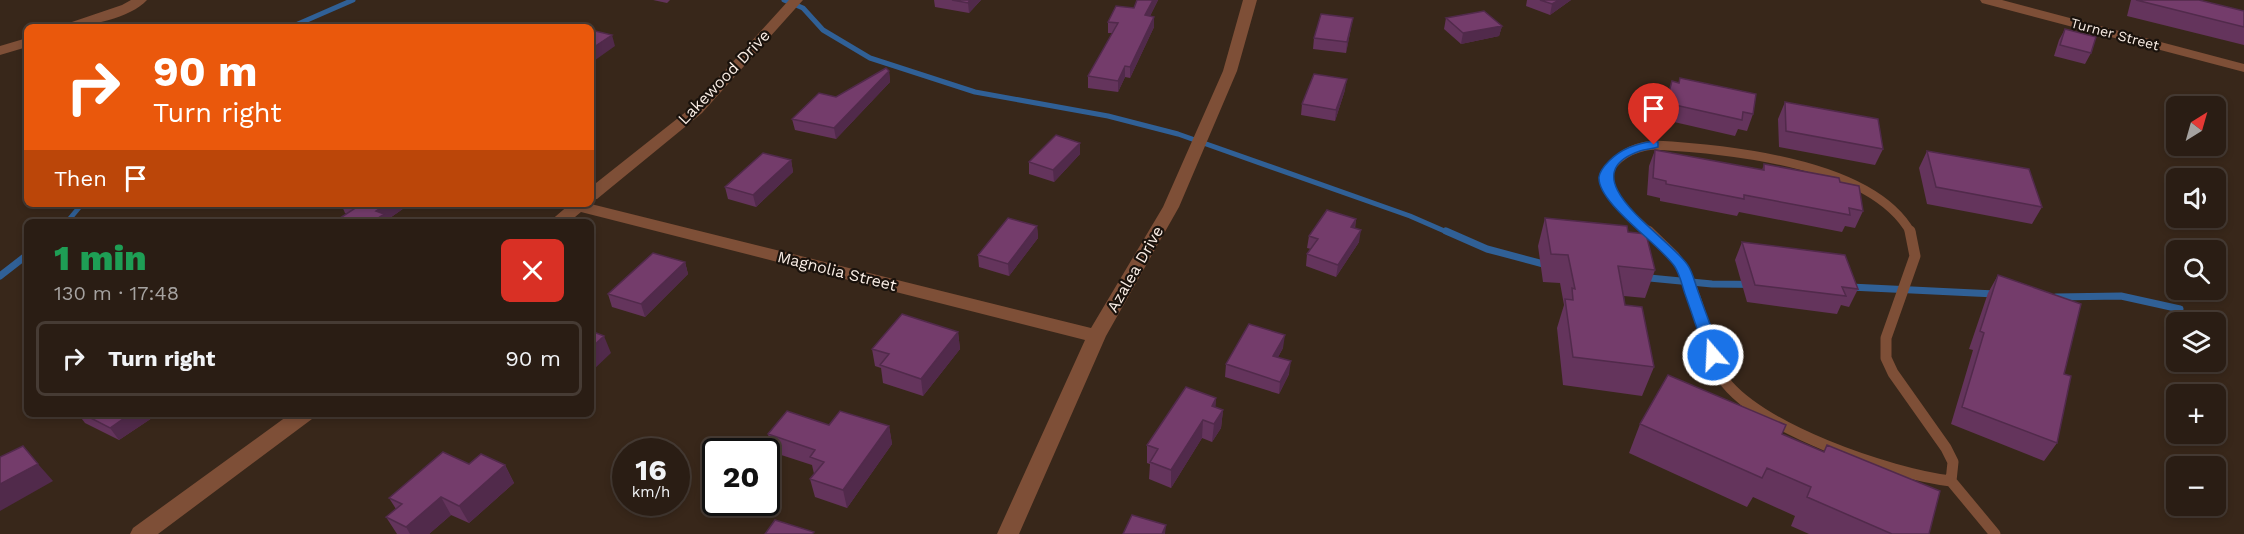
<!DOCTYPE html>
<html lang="en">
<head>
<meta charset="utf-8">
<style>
	body { margin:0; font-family:"Work Sans",sans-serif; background:#32261d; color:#f1f3f6; height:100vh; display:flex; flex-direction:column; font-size:22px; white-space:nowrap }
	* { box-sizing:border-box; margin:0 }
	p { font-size:20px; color:#a5a2a0 }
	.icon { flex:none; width:33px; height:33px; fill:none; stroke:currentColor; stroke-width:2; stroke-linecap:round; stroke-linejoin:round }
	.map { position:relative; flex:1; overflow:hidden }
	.side { position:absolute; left:24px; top:219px; width:570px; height:198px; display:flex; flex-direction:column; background:#2a1d14; border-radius:9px; box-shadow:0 3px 9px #0003,0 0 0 2px #463b34 }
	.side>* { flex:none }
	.banner { position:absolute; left:24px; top:24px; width:570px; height:183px; border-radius:9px; box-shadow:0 3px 9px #0003,0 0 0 2px #463b34; background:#ea580c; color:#fff; overflow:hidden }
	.needle { width:39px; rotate:37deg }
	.fabs { position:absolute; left:2166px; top:96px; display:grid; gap:12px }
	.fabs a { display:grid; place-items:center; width:60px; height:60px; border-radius:9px; background:#2a1d14; box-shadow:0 3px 9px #0003,0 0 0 2px #463b34; font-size:30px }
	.speed { position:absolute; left:612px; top:438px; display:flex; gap:12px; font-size:30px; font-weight:700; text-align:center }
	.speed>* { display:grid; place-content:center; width:78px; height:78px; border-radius:50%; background:#2a1d14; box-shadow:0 3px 9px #0003,0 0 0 2px #463b34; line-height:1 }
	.speed small { font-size:15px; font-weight:400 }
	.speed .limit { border:3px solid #111; border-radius:9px; background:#fff; color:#111 }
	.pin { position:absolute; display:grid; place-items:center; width:51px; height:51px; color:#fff; margin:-62px -26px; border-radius:50% 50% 50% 0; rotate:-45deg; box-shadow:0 0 6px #0007 }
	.pin .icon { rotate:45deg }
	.me { position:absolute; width:66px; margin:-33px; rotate:341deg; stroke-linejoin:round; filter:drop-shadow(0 0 4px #0008) }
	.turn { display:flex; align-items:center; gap:21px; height:126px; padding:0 30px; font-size:27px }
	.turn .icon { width:78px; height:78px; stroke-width:2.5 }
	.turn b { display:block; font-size:42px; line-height:51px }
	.then { display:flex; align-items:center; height:57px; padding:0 30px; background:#0003; gap:12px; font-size:22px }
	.round { display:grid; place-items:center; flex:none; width:63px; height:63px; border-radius:9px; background:#32261d }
	.overview { display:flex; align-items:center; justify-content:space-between; height:102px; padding:0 30px }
	h1 { font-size:36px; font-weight:800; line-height:45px; color:#1e9e55 }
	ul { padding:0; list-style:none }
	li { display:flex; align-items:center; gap:18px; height:75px; margin:0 12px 9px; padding:0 18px; border:3px solid #463b34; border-radius:9px }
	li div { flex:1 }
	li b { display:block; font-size:22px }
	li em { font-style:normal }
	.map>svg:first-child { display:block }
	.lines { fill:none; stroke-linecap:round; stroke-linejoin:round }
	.stream-far1 { stroke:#306096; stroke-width:5 }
	.stream { stroke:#306096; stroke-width:7 }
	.service-far1 { stroke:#7e4f37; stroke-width:9 }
	.service { stroke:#7e4f37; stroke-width:11 }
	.minor { fill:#7e4f37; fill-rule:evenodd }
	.wall { fill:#64345c }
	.shaded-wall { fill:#512a4b }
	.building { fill:#743c6b; stroke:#512a4b; stroke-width:1.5 }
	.route { fill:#1a73e8; stroke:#114b97; stroke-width:1.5 }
	.labels { text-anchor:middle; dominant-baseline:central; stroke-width:4.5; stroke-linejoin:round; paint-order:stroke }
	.far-street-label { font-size:14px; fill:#f9ede5; stroke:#1a120c }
	.street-label { font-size:16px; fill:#f9ede5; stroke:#1a120c }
</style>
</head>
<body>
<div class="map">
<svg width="2244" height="534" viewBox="0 0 2244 534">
	<rect width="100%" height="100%" fill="#38271a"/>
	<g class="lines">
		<path class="stream-far1" d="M784 0 803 8 823 30 870 58 975 92 1108 116 1178 134 1410 216 1449 233
			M291 27 353 0
			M67 222 82 204"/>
		<path class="stream" d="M1446 231 1487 249 1566 270 1712 284 1809 285 1995 294
			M0 276 27 255
			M2056 297 2121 296 2180 309"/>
		<path class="service-far1" d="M1650 233 1619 204 1605 177C1615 156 1632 147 1654 145 1726 149 1872 162 1911 233"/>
		<path class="service" d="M1648 231 1674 256 1683 268C1696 294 1703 323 1712 350 1715 359 1717 369 1721 376 1754 428 1891 474 1951 481
			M1910 231 1915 256 1886 338V358L1893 373 1946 448 1953 462 1951 481
			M1951 481 1995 534"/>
		<path class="minor" d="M131 0H147C131 18 87 27 64 27L66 24 122 5Z
			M789 0H803L702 113 597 199 591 200V187L692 107Z
			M1243 0H1257L1237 71 1179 207 1106 336 1019 534H997L1085 340 581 212 569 222H549L570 204H591L1091 328 1163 207 1223 71Z
			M1980 0H2002L2244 64V72L1982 3Z
			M27 38V47L0 55V46Z
			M290 414H315L312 419 158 534H130L133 528Z"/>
	</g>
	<path class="wall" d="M653 0H670L667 3Z
		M934 0H981L969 13 935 7Z
		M1137 0H1158L1150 16 1154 17V27L1130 78 1125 77 1118 92 1088 88V76L1113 33H1108V22L1134 8Z
		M1527 0H1571L1550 15 1526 6Z
		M2131 0H2199L2244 11V45L2127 16Z
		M1446 18 1502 26 1499 36 1461 44 1444 29Z
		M1351 28 1346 53 1313 49 1314 38Z
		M2065 29 2091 53 2085 64 2054 56 2059 40Z
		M889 71 890 82 836 139 795 130 792 119 836 97Z
		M1672 81 1753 114 1747 131 1738 129 1735 136 1661 119Z
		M1345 90 1335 121 1301 115 1302 104Z
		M1785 102 1883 149 1875 165 1779 147 1778 119Z
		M1080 143V154L1054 182 1029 174V162Z
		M1655 150 1762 170 1764 164 1840 182 1863 211 1855 228 1845 226 1842 232 1739 212 1737 216 1660 201V198L1647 195 1649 166Z
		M1927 151 2042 207 2032 224 1927 204 1919 168Z
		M791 160 793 172 756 207 728 199 725 187Z
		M341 204H406L407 206 387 220 388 222H334L347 214 345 213Z
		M1545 218 1628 232 1655 270 1645 298 1624 296 1625 305 1654 367 1642 396 1563 385 1557 328 1564 305 1560 283 1543 282 1538 246Z
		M1356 219 1355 229 1359 242 1336 277 1306 266 1307 254 1311 249 1307 248 1309 236Z
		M1037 226 1038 238 1009 276 979 267 978 255Z
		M1742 242 1858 289 1849 307 1841 305 1837 314 1747 302 1735 260Z
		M685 262 688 274 645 317 612 307 608 294Z
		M1998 275 2064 374 2057 443 2044 461 1951 424 1973 350 1969 349 1988 293Z
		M958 332 960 349 923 396 883 383 881 368 875 366 872 349Z
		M1283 348 1278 357 1289 374 1279 394 1225 377 1226 364Z
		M1216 398 1215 407 1223 410 1221 428 1212 442 1202 438 1171 488 1149 479 1150 464 1147 463V445Z
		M78 414H158L119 440 85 423Z
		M532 414H548L544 418Z
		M1640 424 1782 434 1824 452 1827 445 1929 534H1809L1791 526 1795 516 1753 497 1747 507 1629 453Z
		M829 425 889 426 892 444 847 508 815 497 810 479 814 474 812 465 772 452 768 434Z
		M469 464 505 465 514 483 469 523 451 515 429 534H397L386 517 396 509 389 498Z"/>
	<path class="shaded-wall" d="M970 0H981L969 13 968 3Z
		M1153 0H1158L1145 26V15Z
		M1559 0H1571L1550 15 1552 4Z
		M1154 17V27L1130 78V67Z
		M1353 18 1346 53 1347 42Z
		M1502 26 1499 36 1461 44 1463 33Z
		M612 35 615 46 591 63V49Z
		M1125 66V77L1118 92V81Z
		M889 71 890 82 836 139 834 128Z
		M1347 79 1345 90 1335 121 1336 110Z
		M1080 143V154L1054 182 1053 170Z
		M791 160 793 172 756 207 753 195Z
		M387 204H406L407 206 387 220 388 222H372L376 211Z
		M1356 219 1354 231 1351 227Z
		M1037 226 1038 238 1009 276 1008 264Z
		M1361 230 1359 242 1336 277 1338 265Z
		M685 262 688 274 645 317 641 304Z
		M958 332 960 349 923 396 921 379Z
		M1285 335 1283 348 1272 368 1273 356Z
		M604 336 611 353 591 372V348Z
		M1291 361 1289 374 1279 394 1280 382Z
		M1216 398 1215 416 1212 406Z
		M1223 410 1221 428 1212 442 1214 424Z
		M130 414H158L119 440 110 428Z
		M542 414H548L544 418Z
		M1203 420 1202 438 1171 488V470Z
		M889 426 892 444 847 508 843 490Z
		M38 464 53 481 0 511V484Z
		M505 465 514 483 469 523 459 506Z
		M441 497 451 515 429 534H410L406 527Z
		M1166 525 1165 534H1162Z"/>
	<path class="building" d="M952 0H970L968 3Z
		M1137 0H1153L1145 15 1154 17 1130 67 1125 66 1118 81 1088 76 1118 23 1108 22 1116 6 1134 8Z
		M1540 0H1559L1552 4Z
		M2136 0H2199L2244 11V27Z
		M1484 11 1502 26 1463 33 1446 18Z
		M1321 14 1353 18 1347 42 1314 38Z
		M2065 29 2096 37 2091 53 2060 45Z
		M591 30 612 35 591 49Z
		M886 68 889 71 834 128 792 119 819 93 836 97Z
		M1314 74 1347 79 1336 110 1302 104Z
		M1680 78 1756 94 1753 114 1743 112 1742 120 1666 103 1672 81 1679 83Z
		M1785 102 1878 119 1883 149 1786 131Z
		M1056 135 1080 143 1053 170 1029 162Z
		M1655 150 1764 170V164L1839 178 1840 182 1859 186 1863 211 1849 208 1850 215 1744 195V199L1666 184V181L1653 178Z
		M1927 151 2029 169 2042 207 1936 187Z
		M763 153 791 160 753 195 725 187Z
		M348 204H387L376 211 384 214 372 222H334L357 207Z
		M1327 210 1356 219 1351 227 1361 230 1338 265 1307 254 1318 239 1309 236Z
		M1008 218 1037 226 1008 264 978 255Z
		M1545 218 1627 226 1628 232 1646 234 1655 270 1618 266 1625 305 1642 307 1654 367 1573 357 1565 299 1573 300 1572 288 1575 289 1568 255 1551 254Z
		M1742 242 1845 255 1858 289 1842 287 1846 296 1755 285Z
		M653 253 685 262 641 304 608 294Z
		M1998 275 2081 304 2064 374 2071 376 2057 443 1962 407 1984 333 1980 331Z
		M902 314 958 332 921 379 880 365 889 354 872 349Z
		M1249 324 1285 335 1273 356 1291 361 1280 382 1226 364Z
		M591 331 604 336 591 348Z
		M1668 375 1786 425 1782 434 1824 452 1827 445 1940 491 1929 534H1892L1807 497 1811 487 1767 468 1762 478 1640 424Z
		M1186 387 1216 398 1212 406 1223 410 1214 424 1203 420 1171 470 1150 462 1158 449 1147 445Z
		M787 411 829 425 840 411 889 426 843 490 810 479 824 462 810 457 815 450 768 434Z
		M83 414H130L110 428Z
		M23 446 38 464 0 484V457Z
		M443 452 469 464 481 454 505 465 459 506 441 497 406 527 386 517 402 504 389 498Z
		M1132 515 1166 525 1162 534H1123Z
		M775 520 814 532 812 534H765Z"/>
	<path class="route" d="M1654 141 1658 142V147C1652 149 1646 149 1640 151 1567 176 1667 236 1687 264 1693 272 1695 284 1699 294 1706 314 1714 334 1721 355L1713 360 1706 355C1699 334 1692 314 1685 294 1682 285 1680 275 1675 267 1661 245 1597 203 1599 177 1600 170 1605 165 1609 161 1622 148 1636 144 1654 141Z"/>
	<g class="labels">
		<g class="far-street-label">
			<text transform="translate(2115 34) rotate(15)">Turner Street</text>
		</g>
		<g class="street-label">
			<text transform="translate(724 77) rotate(-46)">Lakewood Drive</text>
			<text transform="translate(1135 269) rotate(-60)">Azalea Drive</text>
			<text transform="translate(837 271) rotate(14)">Magnolia Street</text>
		</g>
	</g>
</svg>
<div class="fabs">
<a><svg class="needle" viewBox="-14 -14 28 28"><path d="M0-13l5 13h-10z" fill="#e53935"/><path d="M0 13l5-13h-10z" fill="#a5a2a0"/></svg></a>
<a><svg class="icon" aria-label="sound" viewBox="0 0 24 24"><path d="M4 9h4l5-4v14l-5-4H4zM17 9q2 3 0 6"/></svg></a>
<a><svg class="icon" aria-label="search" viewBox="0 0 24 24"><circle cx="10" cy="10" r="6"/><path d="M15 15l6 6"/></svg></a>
<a><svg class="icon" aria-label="layers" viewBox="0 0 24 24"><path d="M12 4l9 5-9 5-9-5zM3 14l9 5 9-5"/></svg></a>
<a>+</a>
<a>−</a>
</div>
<div class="speed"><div>16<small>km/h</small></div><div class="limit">20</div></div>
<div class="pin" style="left:1654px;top:145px;background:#d93025"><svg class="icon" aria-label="arrive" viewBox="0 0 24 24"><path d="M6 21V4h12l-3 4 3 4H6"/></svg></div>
<svg class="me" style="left:1713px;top:355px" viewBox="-20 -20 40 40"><circle r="17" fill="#1a73e8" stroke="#fff" stroke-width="3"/><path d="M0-11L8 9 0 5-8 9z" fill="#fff"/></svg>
<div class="banner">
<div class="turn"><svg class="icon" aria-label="right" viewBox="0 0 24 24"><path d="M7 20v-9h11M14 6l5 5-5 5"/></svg><div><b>90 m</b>Turn right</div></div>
<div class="then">Then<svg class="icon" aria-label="arrive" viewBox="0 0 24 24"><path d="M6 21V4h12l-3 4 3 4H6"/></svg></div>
</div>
<section class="side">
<div class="overview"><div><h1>1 min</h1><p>130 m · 17:48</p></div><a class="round" style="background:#d93025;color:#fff"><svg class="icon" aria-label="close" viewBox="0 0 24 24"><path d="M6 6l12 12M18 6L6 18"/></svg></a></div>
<ul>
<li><svg class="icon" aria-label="right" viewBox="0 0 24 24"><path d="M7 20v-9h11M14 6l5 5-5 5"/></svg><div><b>Turn right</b></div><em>90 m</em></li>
</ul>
</section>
</div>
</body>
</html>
